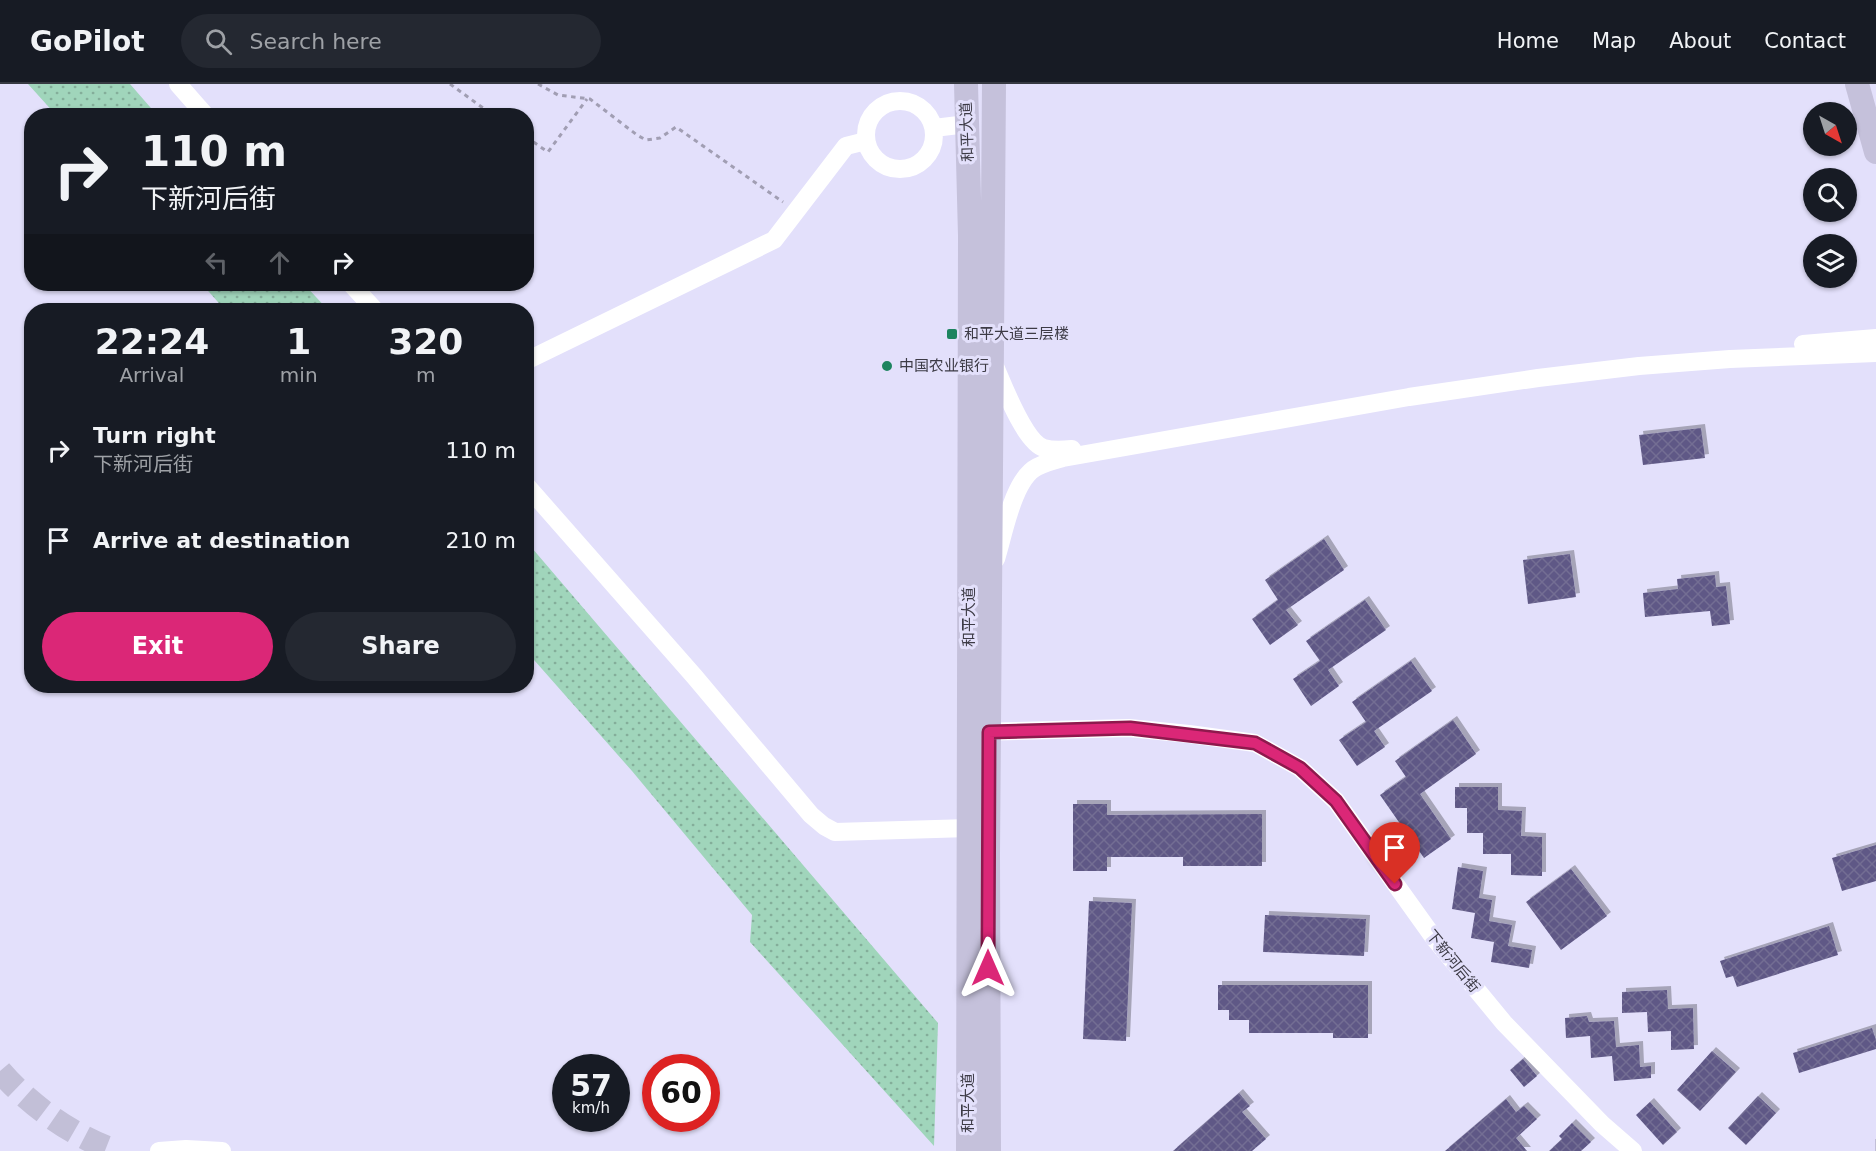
<!DOCTYPE html>
<html lang="en">
<head>
<meta charset="utf-8">
<style>
	body { margin:0; font-family:"DejaVu Sans","Noto Sans SC",sans-serif; background:#242831; color:#f1f3f6; height:100vh; display:flex; flex-direction:column; font-size:22px; white-space:nowrap }
	* { box-sizing:border-box; margin:0 }
	p { font-size:20px; color:#9ea1a6 }
	.icon { flex:none; width:33px; height:33px; fill:none; stroke:currentColor; stroke-width:2; stroke-linecap:round; stroke-linejoin:round }
	.map { position:relative; flex:1; overflow:hidden }
	.panel { position:absolute; left:24px; top:219px; width:510px; height:390px; display:flex; flex-direction:column; background:#171b24; border-radius:24px; box-shadow:0 2px 4px #0004 }
	.panel>* { flex:none }
	.top-card { position:absolute; left:24px; top:24px; width:510px; height:183px; border-radius:24px; box-shadow:0 2px 4px #0004; background:#171b24; color:#f1f3f6; overflow:hidden }
	.needle { width:39px; rotate:141deg }
	.tools { position:absolute; left:1803px; top:18px; display:grid; gap:12px }
	.tools a { display:grid; place-items:center; width:54px; height:54px; border-radius:50%; background:#171b24; box-shadow:0 2px 4px #0004; font-size:30px }
	.speed { position:absolute; left:552px; top:970px; display:flex; gap:12px; font-size:30px; font-weight:700; text-align:center }
	.speed>* { display:grid; place-content:center; width:78px; height:78px; border-radius:50%; background:#171b24; box-shadow:0 2px 4px #0004; line-height:1 }
	.speed small { font-size:15px; font-weight:400 }
	.speed .limit { border:9px solid #d22; background:#fff; color:#111 }
	.pin { position:absolute; display:grid; place-items:center; width:51px; height:51px; color:#fff; margin:-62px -26px; border-radius:50% 50% 50% 0; rotate:-45deg; box-shadow:0 0 6px #0007 }
	.pin .icon { rotate:45deg }
	.me { position:absolute; width:66px; margin:-33px; rotate:0deg; stroke-linejoin:round; filter:drop-shadow(0 0 4px #0008) }
	.turn { display:flex; align-items:center; gap:21px; height:126px; padding:0 18px; font-size:27px }
	.turn .icon { width:78px; height:78px; stroke-width:2.5 }
	.turn b { display:block; font-size:42px; line-height:51px }
	.lanes { display:flex; align-items:center; height:57px; padding:0 18px; background:#0003; justify-content:center; gap:30px; direction:ltr }
	.lanes .off { opacity:.35 }
	.eta { display:flex; justify-content:space-evenly; align-items:center; height:102px; text-align:center }
	.eta b { font-size:36px; font-weight:700; line-height:42px }
	.primary-button { display:flex; gap:12px; margin-top:auto; padding:12px 18px }
	.primary-button a { flex:1; height:69px; border-radius:36px; background:#db2777; color:#fff; font-size:24px; font-weight:700; line-height:69px; text-align:center }
	.primary-button a+a { background:#242831; color:#f1f3f6 }
	ul { padding:0; list-style:none }
	li { display:flex; align-items:center; gap:18px; height:90px; padding:0 18px }
	li div { flex:1 }
	li b { display:block; font-size:22px }
	li em { font-style:normal }
	header { display:flex; align-items:center; gap:36px; box-sizing:border-box; height:84px; padding:0 30px; background:#171b24; border-bottom:2px solid #363941 }
	header strong { font-size:28px }
	nav { display:flex; gap:33px; margin-inline-start:auto; font-size:21px }
	.search { width:420px; height:54px; background:#242831; display:flex; align-items:center; gap:15px; box-sizing:border-box; padding:0 21px; border-radius:33px; color:#9ea1a6; font-size:22px }
	.map>svg:first-child { display:block }
	.park { fill:url(#park-dots) }
	.building { fill:url(#building-cross-hatch); filter:url(#shadow) }
	.lines { fill:none; stroke-linecap:round; stroke-linejoin:round }
	.major-tunnel { stroke:#c2bfd7; stroke-width:24; stroke-dasharray:24 12; stroke-linecap:butt }
	.path { stroke:#a19eb3; stroke-width:3; stroke-dasharray:4.5 4.5; stroke-linecap:butt }
	.minor { stroke:#fff; stroke-width:18 }
	.major { stroke:#c5c1db; stroke-width:24 }
	.route-casing { stroke:#8e194d; stroke-width:15 }
	.route { stroke:#db2777; stroke-width:10 }
	.poi-dot { fill:#1d845f; stroke:#e3e0fb; stroke-width:2 }
	.labels { text-anchor:middle; dominant-baseline:central; stroke-width:6; stroke-linejoin:round; paint-order:stroke }
	.street-label { font-size:15px; fill:#3d3b46; stroke:#e3e0fb }
	.poi-label { font-size:15px; fill:#3d3b46; stroke:#e3e0fb; text-anchor:start }
</style>
</head>
<body>
<header>
<strong>GoPilot</strong>
<div class="search"><svg class="icon" aria-label="search" viewBox="0 0 24 24"><circle cx="10" cy="10" r="6"/><path d="M15 15l6 6"/></svg>Search here</div>
<nav><a>Home</a><a>Map</a><a>About</a><a>Contact</a></nav>
</header>
<div class="map">
<svg width="1876" height="1067" viewBox="0 0 1876 1067">
	<defs>
		<pattern id="park-dots" width="8" height="8" patternUnits="userSpaceOnUse" patternTransform="scale(1.5)"><rect width="8" height="8" fill="#a0d5bb"/><path d="M2 2h.1M6 6h.1" fill="none" stroke="#84ae9a" stroke-width="1.8" stroke-linecap="round"/></pattern>
		<pattern id="building-cross-hatch" width="8" height="8" patternUnits="userSpaceOnUse" patternTransform="scale(1.5)"><rect width="8" height="8" fill="#5f5886"/><path d="M0 0l8 8M0 8l8-8" fill="none" stroke="#736e93"/></pattern>
		<filter id="shadow"><feDropShadow dx="4" dy="-4" stdDeviation="0" flood-color="#0004"/></filter>
	</defs>
	<rect width="100%" height="100%" fill="#e3e0fb"/>
	<path class="park" d="M28 0H130L157 31H56Z
		M202 200H304L328 226H225Z
		M526 457 938 939 934 1062 750 858 752 831 632 687 527 568Z"/>
	<path class="building" d="M1701 344 1705 374 1643 381 1639 351Z
		M1324 455 1344 486 1286 526 1298 541 1270 561 1252 535 1278 516 1265 496Z
		M1570 470 1576 513 1528 520 1523 476Z
		M1715 491 1716 503 1726 502 1730 540 1712 542 1710 527 1645 533 1643 509 1678 505 1677 495Z
		M1365 516 1386 546 1328 586 1339 602 1311 622 1293 595 1320 577 1306 557Z
		M1411 577 1432 607 1374 647 1385 663 1357 682 1339 656 1366 638 1352 618Z
		M1453 636 1476 670 1420 710 1451 755 1424 774 1380 711 1406 693 1395 677Z
		M1455 703H1498V726L1522 727 1521 752 1542 753V792L1511 791V770H1483V749H1467V724H1455Z
		M1073 720H1107V731L1262 730V782H1183V773H1107V787H1073Z
		M1876 761V797L1842 807 1832 774Z
		M1458 783 1483 787 1479 814 1492 816 1489 837 1512 841 1508 862 1532 866 1529 884 1491 878 1494 858 1471 854 1475 829 1452 825Z
		M1571 785 1607 832 1561 866 1526 818Z
		M1089 817 1132 819 1126 957 1083 955Z
		M1265 831 1366 835 1364 872 1263 868Z
		M1829 842 1838 871 1737 903 1733 892 1726 894 1720 877Z
		M1218 901H1368V954H1333V949H1249V936H1229V926H1218Z
		M1667 906 1668 925 1693 924 1694 965 1671 966V947L1648 948 1647 928 1622 929V908Z
		M1587 932 1589 938 1614 937 1616 963 1639 961 1640 983 1651 982V994L1614 997 1612 972 1591 974 1590 952 1566 954 1565 934Z
		M1872 944 1876 956V965L1799 989 1793 969Z
		M1712 967 1736 988 1700 1027 1677 1006Z
		M1523 975 1537 992 1524 1003 1510 986Z
		M1239 1009 1250 1022 1242 1028 1266 1055 1252 1067H1173Z
		M1758 1012 1776 1029 1746 1061 1728 1044Z
		M1506 1015 1516 1028 1524 1022 1537 1035 1516 1054 1527 1067H1445Z
		M1650 1018 1677 1048 1663 1061 1636 1031Z
		M1572 1039 1591 1058 1581 1067H1549L1562 1055 1559 1052Z"/>
	<g class="lines">
		<path class="major-tunnel" d="M0 987C29 1021 74 1053 116 1067
			M1875 1067H1876"/>
		<path class="path" d="M450 0 494 32
			M538 0 558 11 590 15 637 51 646 56 660 54 676 43 783 118
			M526 53 548 68 587 15"/>
		<path class="minor" d="M178 0 206 32
			M866 51a34 34 0 1 1 68 0a34 34 0 1 1-68 0Z
			M934 44 967 40
			M351 200 375 226
			M1803 260 1876 254
			M526 277 774 156 846 62 866 57
			M994 280C1003 300 1024 358 1044 364 1053 367 1063 366 1072 365
			M526 401 694 592 811 731 824 742 835 748 969 744
			M996 475C1004 450 1013 395 1037 383 1045 379 1055 376 1063 374L1409 313 1538 294 1639 282 1730 275 1876 269
			M977 648 1129 644 1189 650 1255 659 1300 684 1336 717 1434 854 1504 939 1602 1040 1633 1067
			M159 1067 186 1065 222 1067"/>
		<path class="major" d="M966 0 970 152 968 1067
			M1857 0 1876 68
			M989 1067 988 770 994 0"/>
	</g>
	<g class="lines">
		<defs>
			<path id="route" d="M988 884 989 648 1130 644 1255 659 1300 684 1336 717 1395 800"/>
		</defs>
		<use href="#route" class="route-casing"/>
		<use href="#route" class="route"/>
	</g>
	<g class="poi-dot">
		<rect x="946" y="244" width="12" height="12" rx="3"/>
		<circle cx="887" cy="282" r="6"/>
	</g>
	<g class="labels">
		<g class="street-label">
			<text transform="translate(967 48) rotate(-92)">和平大道</text>
			<text transform="translate(969 533) rotate(-90)">和平大道</text>
			<text transform="translate(1453 877) rotate(51)">下新河后街</text>
			<text transform="translate(968 1019) rotate(-90)">和平大道</text>
		</g>
		<g class="poi-label">
			<text x="964" y="250">和平大道三层楼</text>
			<text x="899" y="282">中国农业银行</text>
		</g>
	</g>
</svg>
<div class="tools">
<a><svg class="needle" viewBox="-14 -14 28 28"><path d="M0-13l5 13h-10z" fill="#e53935"/><path d="M0 13l5-13h-10z" fill="#9ea1a6"/></svg></a>
<a><svg class="icon" aria-label="search" viewBox="0 0 24 24"><circle cx="10" cy="10" r="6"/><path d="M15 15l6 6"/></svg></a>
<a><svg class="icon" aria-label="layers" viewBox="0 0 24 24"><path d="M12 4l9 5-9 5-9-5zM3 14l9 5 9-5"/></svg></a>
</div>
<div class="speed"><div>57<small>km/h</small></div><div class="limit">60</div></div>
<div class="pin" style="left:1395px;top:800px;background:#d93025"><svg class="icon" aria-label="arrive" viewBox="0 0 24 24"><path d="M6 21V4h12l-3 4 3 4H6"/></svg></div>
<svg class="me" style="left:988px;top:884px" viewBox="-20 -20 40 40"><path d="M0-17L14 15 0 8-14 15z" fill="#db2777" stroke="#fff" stroke-width="4"/></svg>
<div class="top-card">
<div class="turn"><svg class="icon" aria-label="right" viewBox="0 0 24 24"><path d="M7 20v-9h11M14 6l5 5-5 5"/></svg><div><b>110 m</b>下新河后街</div></div>
<div class="lanes"><svg class="icon off" aria-label="left" viewBox="0 0 24 24"><path d="M17 20v-9H6M10 6l-5 5 5 5"/></svg><svg class="icon off" aria-label="ahead" viewBox="0 0 24 24"><path d="M12 20V5M6 11l6-6 6 6"/></svg><svg class="icon" aria-label="right" viewBox="0 0 24 24"><path d="M7 20v-9h11M14 6l5 5-5 5"/></svg></div>
</div>
<section class="panel">
<div class="eta">
<div><b>22:24</b><p>Arrival</p></div>
<div><b>1</b><p>min</p></div>
<div><b>320</b><p>m</p></div>
</div>
<ul>
<li><svg class="icon" aria-label="right" viewBox="0 0 24 24"><path d="M7 20v-9h11M14 6l5 5-5 5"/></svg><div><b>Turn right</b><p>下新河后街</p></div><em>110 m</em></li>
<li><svg class="icon" aria-label="arrive" viewBox="0 0 24 24"><path d="M6 21V4h12l-3 4 3 4H6"/></svg><div><b>Arrive at destination</b></div><em>210 m</em></li>
</ul>
<div class="primary-button"><a>Exit</a><a>Share</a></div>
</section>
</div>
</body>
</html>
